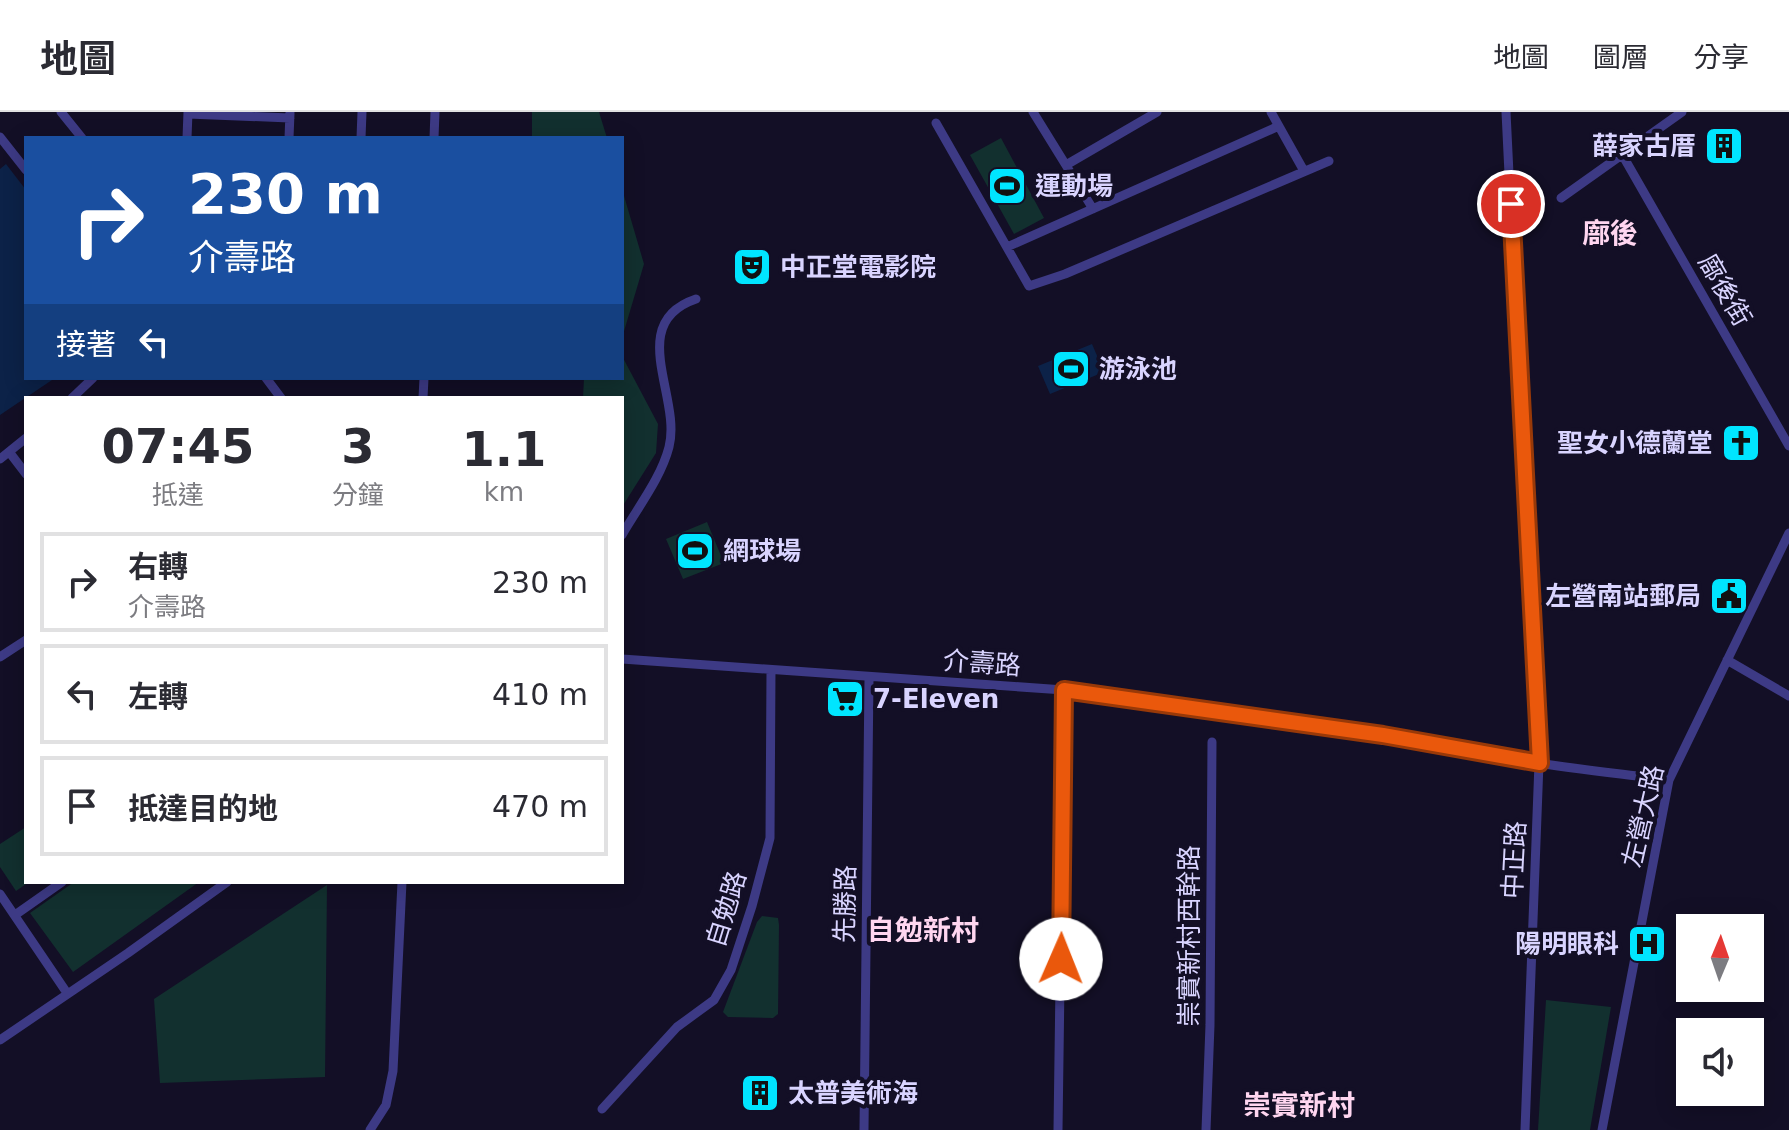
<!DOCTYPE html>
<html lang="zh-TW">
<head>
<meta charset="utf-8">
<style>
	body { margin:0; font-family:"DejaVu Sans","Noto Sans TC",sans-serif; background:#f2f2f3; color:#2b2b33; height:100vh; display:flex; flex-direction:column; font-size:30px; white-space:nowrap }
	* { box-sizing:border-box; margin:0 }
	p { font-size:26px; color:#7c7c81 }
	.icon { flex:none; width:44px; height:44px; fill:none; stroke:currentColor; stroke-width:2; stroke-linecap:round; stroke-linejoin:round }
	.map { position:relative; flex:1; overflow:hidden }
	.side { position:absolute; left:24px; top:284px; width:600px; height:488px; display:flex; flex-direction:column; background:#fff; border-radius:0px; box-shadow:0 4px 20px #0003 }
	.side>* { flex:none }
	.guide { position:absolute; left:24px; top:24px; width:600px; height:244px; border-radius:0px; box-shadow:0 4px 20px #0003; background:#1a4fa0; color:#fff; overflow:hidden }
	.needle { width:52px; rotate:2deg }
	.tools { position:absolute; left:1676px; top:802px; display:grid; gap:16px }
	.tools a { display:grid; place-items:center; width:88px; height:88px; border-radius:0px; background:#fff; box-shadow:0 4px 20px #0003; font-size:40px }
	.pin { position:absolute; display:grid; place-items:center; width:68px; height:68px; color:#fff; margin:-34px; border:4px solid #fff; border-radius:50%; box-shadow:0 2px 8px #0007 }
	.me { position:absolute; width:88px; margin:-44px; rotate:1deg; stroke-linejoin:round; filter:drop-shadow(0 0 6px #0008) }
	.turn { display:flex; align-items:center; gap:28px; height:168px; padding:0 32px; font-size:36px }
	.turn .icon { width:104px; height:104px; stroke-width:2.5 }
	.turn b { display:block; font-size:56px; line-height:68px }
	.then { display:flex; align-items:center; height:76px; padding:0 32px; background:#0003; gap:16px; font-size:30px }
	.eta { display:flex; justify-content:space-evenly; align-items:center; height:136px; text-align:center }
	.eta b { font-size:48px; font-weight:700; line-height:56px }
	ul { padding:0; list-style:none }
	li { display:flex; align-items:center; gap:24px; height:100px; margin:0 16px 12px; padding:0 16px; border:4px solid #e1e1e2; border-radius:0px }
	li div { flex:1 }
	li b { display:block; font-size:30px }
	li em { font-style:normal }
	header { display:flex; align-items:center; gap:48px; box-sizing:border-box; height:112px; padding:0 40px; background:#fff; border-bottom:2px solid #e1e1e2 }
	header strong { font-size:38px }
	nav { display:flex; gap:44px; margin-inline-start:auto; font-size:28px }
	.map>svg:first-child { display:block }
	.green { fill:#12302f }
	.water { fill:#0c2248 }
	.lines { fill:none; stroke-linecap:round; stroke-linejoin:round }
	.minor { stroke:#3d3a85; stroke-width:9 }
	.route-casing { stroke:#983908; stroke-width:20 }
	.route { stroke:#ea580c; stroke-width:14 }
	.labels { text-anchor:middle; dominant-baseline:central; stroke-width:8; stroke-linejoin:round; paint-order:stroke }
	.poi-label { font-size:26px; font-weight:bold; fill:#d9d4ff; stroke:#130f26; text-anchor:start }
	.street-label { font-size:26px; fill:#d9d4ff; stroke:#130f26 }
	.neighbourhood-label { font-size:28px; font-weight:bold; fill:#ffd6f0; stroke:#130f26 }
</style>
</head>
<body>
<header>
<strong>地圖</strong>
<nav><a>地圖</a><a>圖層</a><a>分享</a></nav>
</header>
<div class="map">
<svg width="1789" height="1018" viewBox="0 0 1789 1018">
	<rect width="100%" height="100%" fill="#130f26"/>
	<path class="green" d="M532 0H599L607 26H532Z
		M1001 26 1044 106 1014 122 970 43Z
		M622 77 644 152 622 226Z
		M622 244 658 312 656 341 622 395V286H583L584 266H622Z
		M707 410 724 451 683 467 666 427Z
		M26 715V770H29L16 779 0 755V732Z
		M74 770H199L73 860 30 801Z
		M327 773 325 965 160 971 154 887Z
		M762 804 778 806 779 813 778 902 773 906 728 905 723 900 757 810Z
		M1546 888 1611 895 1590 1018H1538Z"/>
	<path class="water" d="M6 52 26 78V266H55L0 303V57Z
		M1092 232 1104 260 1050 282 1038 254Z"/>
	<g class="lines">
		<path class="minor" d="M61 0 82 26
			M1033 0 1093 97
			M1271 0 1304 59
			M1506 0 1531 514 1540 625 1525 1018
			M188 2 290 6
			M936 11 1029 174 1065 162 1329 49
			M0 25 26 58
			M187 26 188 0
			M289 26 290 1
			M361 26 362 0
			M434 26 435 0
			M1623 44 1789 334
			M1066 53 1157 0
			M1561 86 1682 0
			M1007 135 1279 14
			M266 266 281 286
			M72 286 93 266
			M423 286 424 266
			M10 341 26 362
			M0 347 26 326
			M622 423C638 395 661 366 669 335 682 285 625 211 696 187
			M0 545 26 528
			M622 547 1064 578C1220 595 1376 623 1531 650 1576 657 1623 662 1669 668
			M1727 548 1789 584
			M0 782 67 881
			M15 803 62 770
			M0 928 128 841 227 770
			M602 997 677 915 714 888 731 858 752 794 770 726 771 558
			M370 1018 386 993 393 959 402 770
			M864 1018 869 566
			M1058 1018 1064 578
			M1206 1018 1210 913 1212 630
			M1602 1018 1669 668 1789 421"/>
	</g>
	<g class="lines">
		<defs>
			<path id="route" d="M1061 847 1064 578 1383 623 1540 651 1511 92"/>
		</defs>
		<use href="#route" class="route-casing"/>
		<use href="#route" class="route"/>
	</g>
	<defs>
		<symbol id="building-square" viewBox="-11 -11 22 22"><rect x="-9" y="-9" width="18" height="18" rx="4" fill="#00e5ff" stroke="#130f26"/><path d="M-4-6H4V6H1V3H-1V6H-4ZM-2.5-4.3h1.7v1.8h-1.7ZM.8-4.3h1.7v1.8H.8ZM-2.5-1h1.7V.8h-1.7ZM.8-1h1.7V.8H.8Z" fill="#111"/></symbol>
		<symbol id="stadium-square" viewBox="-11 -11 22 22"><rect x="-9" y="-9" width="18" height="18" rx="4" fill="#00e5ff" stroke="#130f26"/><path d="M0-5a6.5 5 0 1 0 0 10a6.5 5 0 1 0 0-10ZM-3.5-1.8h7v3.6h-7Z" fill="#111"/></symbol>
		<symbol id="theatre-square" viewBox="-11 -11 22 22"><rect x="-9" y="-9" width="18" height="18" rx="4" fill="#00e5ff" stroke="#130f26"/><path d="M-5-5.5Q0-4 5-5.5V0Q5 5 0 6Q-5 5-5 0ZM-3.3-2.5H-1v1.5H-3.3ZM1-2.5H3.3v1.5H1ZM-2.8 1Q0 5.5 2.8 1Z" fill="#111"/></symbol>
		<symbol id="church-square" viewBox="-11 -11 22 22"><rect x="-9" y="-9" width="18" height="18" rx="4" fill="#00e5ff" stroke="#130f26"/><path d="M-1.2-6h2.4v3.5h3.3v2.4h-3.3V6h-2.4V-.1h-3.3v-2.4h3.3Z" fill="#111"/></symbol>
		<symbol id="civic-square" viewBox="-11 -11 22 22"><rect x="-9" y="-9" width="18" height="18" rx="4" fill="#00e5ff" stroke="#130f26"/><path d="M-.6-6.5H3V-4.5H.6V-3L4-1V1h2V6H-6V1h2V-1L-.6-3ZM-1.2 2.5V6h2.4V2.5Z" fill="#111"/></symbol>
		<symbol id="supermarket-square" viewBox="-11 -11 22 22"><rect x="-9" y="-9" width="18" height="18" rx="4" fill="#00e5ff" stroke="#130f26"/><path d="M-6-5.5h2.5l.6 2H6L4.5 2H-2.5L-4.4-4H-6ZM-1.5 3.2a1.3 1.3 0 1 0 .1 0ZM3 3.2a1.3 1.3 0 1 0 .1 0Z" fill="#111"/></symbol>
		<symbol id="hospital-square" viewBox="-11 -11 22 22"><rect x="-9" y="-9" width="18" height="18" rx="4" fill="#00e5ff" stroke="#130f26"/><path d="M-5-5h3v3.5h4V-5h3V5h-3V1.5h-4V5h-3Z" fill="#111"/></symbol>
	</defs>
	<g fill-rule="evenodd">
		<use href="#building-square" x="1702" y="12" width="44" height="44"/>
		<use href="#stadium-square" x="985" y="52" width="44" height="44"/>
		<use href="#theatre-square" x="730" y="133" width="44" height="44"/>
		<use href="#stadium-square" x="1049" y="235" width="44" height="44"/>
		<use href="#church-square" x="1719" y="309" width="44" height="44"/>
		<use href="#stadium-square" x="673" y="417" width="44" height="44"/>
		<use href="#civic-square" x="1707" y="462" width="44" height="44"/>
		<use href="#supermarket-square" x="823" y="565" width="44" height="44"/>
		<use href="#hospital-square" x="1625" y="810" width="44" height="44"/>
		<use href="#building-square" x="738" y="959" width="44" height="44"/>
	</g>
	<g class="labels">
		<g class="poi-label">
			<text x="1696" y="34" text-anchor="end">薛家古厝</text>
			<text x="1035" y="74">運動場</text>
			<text x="780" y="155">中正堂電影院</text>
			<text x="1099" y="257">游泳池</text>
			<text x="1713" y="331" text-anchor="end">聖女小德蘭堂</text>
			<text x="723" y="439">網球場</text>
			<text x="1701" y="484" text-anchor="end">左營南站郵局</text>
			<text x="873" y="587">7-Eleven</text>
			<text x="1619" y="832" text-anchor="end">陽明眼科</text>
			<text x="788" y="981">太普美術海</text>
		</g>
		<g class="street-label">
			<text transform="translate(1725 178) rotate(60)">廍後街</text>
			<text transform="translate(982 551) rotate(4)">介壽路</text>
			<text transform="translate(1643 704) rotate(-77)">左營大路</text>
			<text transform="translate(1514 748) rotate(-87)">中正路</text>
			<text transform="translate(845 792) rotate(-89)">先勝路</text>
			<text transform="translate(726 797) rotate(-73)">自勉路</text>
			<text transform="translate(1189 824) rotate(-90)">崇實新村西幹路</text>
		</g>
		<g class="neighbourhood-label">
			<text x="1610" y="121">廍後</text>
			<text x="923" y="818">自勉新村</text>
			<text x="1299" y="993">崇實新村</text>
		</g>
	</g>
</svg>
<div class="tools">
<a><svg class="needle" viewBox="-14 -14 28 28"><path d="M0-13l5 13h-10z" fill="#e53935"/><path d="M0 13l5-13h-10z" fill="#7c7c81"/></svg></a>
<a><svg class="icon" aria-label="sound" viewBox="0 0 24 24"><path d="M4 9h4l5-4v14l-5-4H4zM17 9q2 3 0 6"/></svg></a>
</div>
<div class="pin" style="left:1511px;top:92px;background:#d93025"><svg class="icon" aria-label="arrive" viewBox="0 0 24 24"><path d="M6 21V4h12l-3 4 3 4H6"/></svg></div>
<svg class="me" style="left:1061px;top:847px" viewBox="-20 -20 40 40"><circle r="19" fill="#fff"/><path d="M0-13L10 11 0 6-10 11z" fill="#ea580c"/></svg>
<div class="guide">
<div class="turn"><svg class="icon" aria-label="right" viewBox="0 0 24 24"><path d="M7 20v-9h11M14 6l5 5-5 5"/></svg><div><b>230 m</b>介壽路</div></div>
<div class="then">接著<svg class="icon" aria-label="left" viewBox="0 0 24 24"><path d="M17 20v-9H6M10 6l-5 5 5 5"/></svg></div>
</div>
<section class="side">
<div class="eta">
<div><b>07:45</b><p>抵達</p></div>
<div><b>3</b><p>分鐘</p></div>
<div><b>1.1</b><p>km</p></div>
</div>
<ul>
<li><svg class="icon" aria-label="right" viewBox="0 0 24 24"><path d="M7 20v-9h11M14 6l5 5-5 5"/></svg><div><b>右轉</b><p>介壽路</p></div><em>230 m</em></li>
<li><svg class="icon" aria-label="left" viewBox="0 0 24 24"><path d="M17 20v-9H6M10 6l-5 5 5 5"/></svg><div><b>左轉</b></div><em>410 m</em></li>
<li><svg class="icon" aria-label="arrive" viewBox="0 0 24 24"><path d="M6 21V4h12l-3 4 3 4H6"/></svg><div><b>抵達目的地</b></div><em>470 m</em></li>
</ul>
</section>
</div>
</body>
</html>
